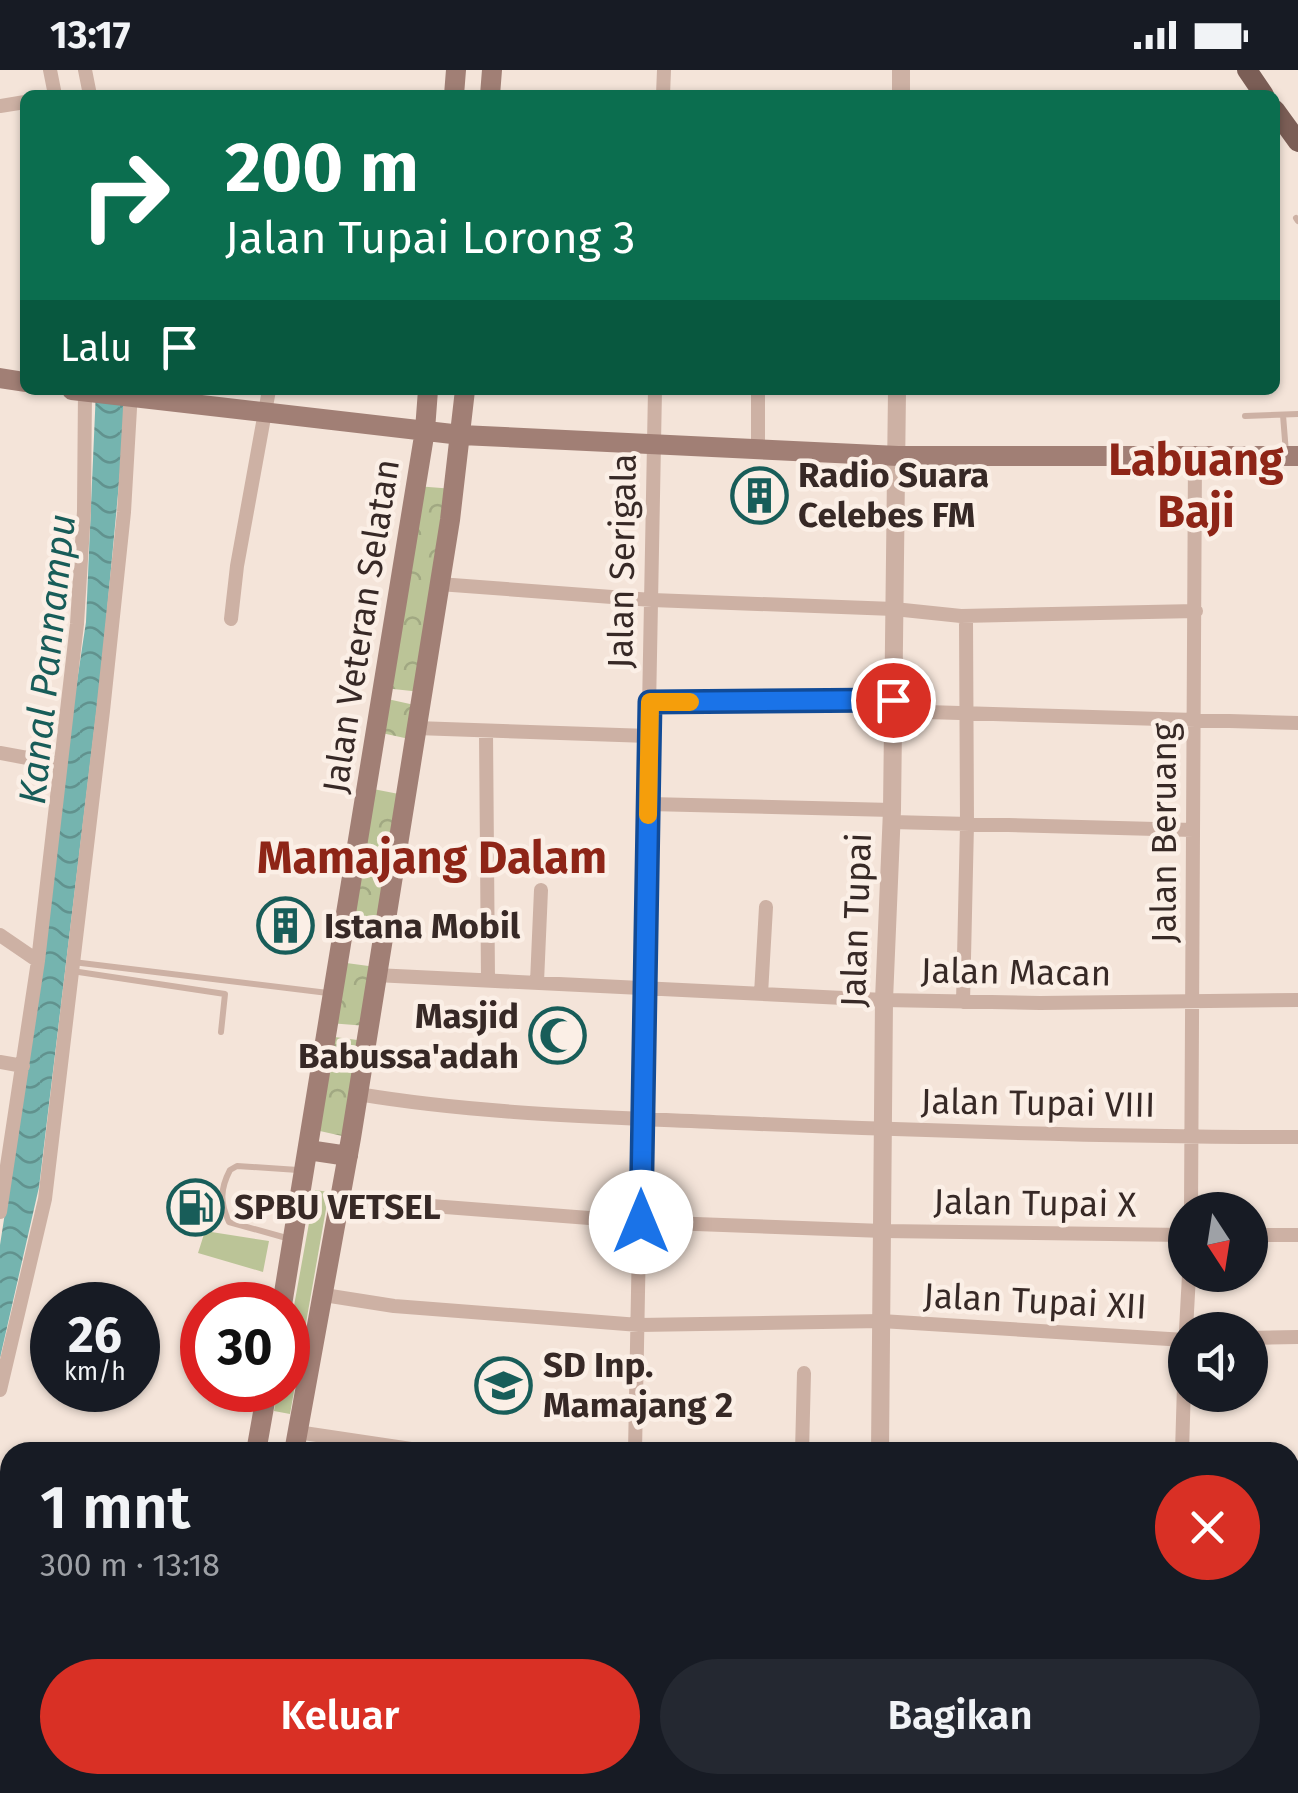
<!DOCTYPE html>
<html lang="id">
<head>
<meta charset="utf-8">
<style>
	body { margin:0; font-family:"Fira Sans",sans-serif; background:#242831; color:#f1f3f6; height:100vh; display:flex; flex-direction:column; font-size:38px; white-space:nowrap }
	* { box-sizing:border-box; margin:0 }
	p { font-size:32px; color:#9ea1a6 }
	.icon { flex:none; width:55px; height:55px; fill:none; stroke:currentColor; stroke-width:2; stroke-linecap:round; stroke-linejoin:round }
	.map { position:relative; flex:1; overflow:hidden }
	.details { position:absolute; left:0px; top:1372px; width:1300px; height:352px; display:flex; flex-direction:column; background:#171b24; border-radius:30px 30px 0 0; box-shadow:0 2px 8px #0004 }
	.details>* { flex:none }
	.top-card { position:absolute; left:20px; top:20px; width:1260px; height:305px; border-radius:15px; box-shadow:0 2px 8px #0004; background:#0b6e4f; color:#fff; overflow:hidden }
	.needle { width:65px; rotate:168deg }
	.tools { position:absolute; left:1168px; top:1122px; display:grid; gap:20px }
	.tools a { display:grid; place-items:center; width:100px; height:100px; border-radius:50%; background:#171b24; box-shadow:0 2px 8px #0004; font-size:50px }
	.speed { position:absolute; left:30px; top:1212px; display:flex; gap:20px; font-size:50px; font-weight:700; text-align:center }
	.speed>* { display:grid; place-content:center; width:130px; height:130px; border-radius:50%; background:#171b24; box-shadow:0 2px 8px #0004; line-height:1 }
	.speed small { font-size:25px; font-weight:400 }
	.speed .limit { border:15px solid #d22; background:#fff; color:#111 }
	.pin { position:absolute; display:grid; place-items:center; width:85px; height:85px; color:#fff; margin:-42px; border:5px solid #fff; border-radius:50%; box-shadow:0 2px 10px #0007 }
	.me { position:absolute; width:110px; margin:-55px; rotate:0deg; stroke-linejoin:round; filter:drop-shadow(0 0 8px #0008) }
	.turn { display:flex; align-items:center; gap:35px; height:210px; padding:0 40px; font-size:45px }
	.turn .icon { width:130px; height:130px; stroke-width:2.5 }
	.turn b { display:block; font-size:70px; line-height:85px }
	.then { display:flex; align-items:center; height:95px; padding:0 40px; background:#0003; gap:20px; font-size:38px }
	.round { display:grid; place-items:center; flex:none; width:105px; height:105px; border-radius:52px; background:#242831 }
	.headline { display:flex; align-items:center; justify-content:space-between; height:170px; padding:0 40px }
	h1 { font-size:60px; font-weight:600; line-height:75px }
	.action { display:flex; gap:20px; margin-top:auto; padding:20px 40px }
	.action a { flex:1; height:115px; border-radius:60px; background:#d93025; color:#fff; font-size:40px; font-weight:600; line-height:115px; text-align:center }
	.action a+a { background:#242831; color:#f1f3f6 }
	.status { display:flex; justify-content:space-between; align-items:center; height:70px; padding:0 50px; background:#171b24; direction:ltr }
	.status svg { height:28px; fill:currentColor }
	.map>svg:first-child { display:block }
	.forest { fill:url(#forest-crowns) }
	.park { fill:#bbc497 }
	.water { fill:url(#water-waves) }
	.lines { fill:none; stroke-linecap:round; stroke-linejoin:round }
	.service { stroke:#cdb1a4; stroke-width:6 }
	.minor { stroke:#cdb1a4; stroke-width:14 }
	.tertiary { stroke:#cdb1a4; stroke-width:18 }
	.secondary { stroke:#a17f75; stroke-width:20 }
	.primary { stroke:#7b5e56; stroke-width:20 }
	.route-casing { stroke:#114b97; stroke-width:25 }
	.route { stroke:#1a73e8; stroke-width:18 }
	.slow { stroke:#f59e0b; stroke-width:18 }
	.labels { text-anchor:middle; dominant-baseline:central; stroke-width:9; stroke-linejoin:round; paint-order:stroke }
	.poi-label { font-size:35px; font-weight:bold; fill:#372926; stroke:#fbefe6; text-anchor:start }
	.street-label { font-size:35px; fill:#372926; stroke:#fbefe6 }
	.water-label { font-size:38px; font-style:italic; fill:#185d59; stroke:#fbefe6 }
	.district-label { font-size:45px; font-weight:bold; fill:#8e2517; stroke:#fbefe6 }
</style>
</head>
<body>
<div class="status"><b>13:17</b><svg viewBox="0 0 49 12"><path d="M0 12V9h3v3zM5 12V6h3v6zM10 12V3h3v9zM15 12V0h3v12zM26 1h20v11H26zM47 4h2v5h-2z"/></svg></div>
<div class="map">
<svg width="1298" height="1723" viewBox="0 0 1298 1723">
	<defs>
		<pattern id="forest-crowns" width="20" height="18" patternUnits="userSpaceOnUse" patternTransform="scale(2.5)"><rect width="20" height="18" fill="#bbc497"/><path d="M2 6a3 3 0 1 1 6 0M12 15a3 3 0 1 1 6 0" fill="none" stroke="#a1a882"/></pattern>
		<pattern id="water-waves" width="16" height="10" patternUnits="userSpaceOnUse" patternTransform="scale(2.5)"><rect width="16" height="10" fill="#75b4af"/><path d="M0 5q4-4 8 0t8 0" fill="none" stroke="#61928e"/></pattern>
	</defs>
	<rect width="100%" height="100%" fill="#f4e4d9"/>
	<path class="forest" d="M416 416 454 419 421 622 384 618Z
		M383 628 419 636 414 670 377 662Z
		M368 718 404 725 381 869 344 862Z
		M339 892 376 897 367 956 329 953Z
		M327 966 365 971 351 1068 311 1059Z"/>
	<path class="park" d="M315 1120 329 1122 290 1344 274 1341 278 1320H288V1269Z
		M205 1161 269 1171 263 1202 198 1183Z"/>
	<path class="water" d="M96 320H124L126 338 102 595 39 1117 0 1288V1175L33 962 65 691 86 552Z"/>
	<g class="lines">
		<path class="service" d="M1296 148 1298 151
			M1283 345 1286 383
			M1245 346 1298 344
			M73 892 328 923
			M72 901 225 924 221 962
			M290 1169 229 1152C220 1133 220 1119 230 1100L237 1096 298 1100"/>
		<path class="minor" d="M50 0 55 25
			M85 0 90 25
			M663 25 664 0
			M0 36 25 32
			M758 379V320
			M439 514 652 530 894 539 961 546 966 550 967 754 963 932
			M961 546 1196 541
			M231 549 237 496 269 320
			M650 632 893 629
			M893 641 1298 653
			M416 658 649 666
			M486 662 488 909
			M0 683 60 694
			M649 734 892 740
			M892 752 1193 760
			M0 865 38 891
			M375 905 884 930 1040 933 1298 930
			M537 912 541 820
			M761 924 766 837
			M0 992 23 996
			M358 1024C484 1045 609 1047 736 1053 923 1061 1111 1067 1298 1067
			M341 1129 641 1152 883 1161 1185 1165
			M1191 1140 1195 386
			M0 1142 38 891 77 554 84 441 85 320
			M1250 1165H1298
			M324 1225 394 1236 639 1255 881 1251 1185 1270
			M1186 1260 1189 1205
			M1250 1268 1298 1267
			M0 1320 45 1129 103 641 124 442 131 321
			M297 1362 431 1382
			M635 1382 655 320
			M802 1382 804 1303
			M1182 1382 1185 1282
			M1290 1405 1298 1404
			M1290 1590 1298 1589
			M0 1681 10 1655
			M1290 1694 1298 1693
			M146 1715 188 1723
			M1288 1715 1290 1723
			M105 1723 107 1715
			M355 1723V1715
			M460 1723V1715
			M631 1723V1715
			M1182 1723V1715"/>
		<path class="tertiary" d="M901 25V0
			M880 1382 884 930 892 740 897 320
			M0 1435 10 1437
			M879 1723V1715"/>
		<path class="secondary" d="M454 25 456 0
			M490 25 492 0
			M0 308 25 312
			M72 320 461 365 898 386H1298
			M308 1080 348 1086
			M282 1235 425 360 428 320
			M256 1382 267 1320
			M294 1382 351 1068 450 450 465 320
			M197 1723 199 1715
			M235 1723 236 1715"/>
		<path class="primary" d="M1247 0 1264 25
			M1275 40 1298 72"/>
	</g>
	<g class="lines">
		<defs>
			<path id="route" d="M641 1152 650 632 893 630"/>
		</defs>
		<use href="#route" class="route-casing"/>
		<use href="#route" class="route"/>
		<path class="slow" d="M648 745 650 632H690"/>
	</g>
	<defs>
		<symbol id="building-ring" viewBox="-11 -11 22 22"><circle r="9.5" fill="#fbefe6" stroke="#185d59" stroke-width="1.5"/><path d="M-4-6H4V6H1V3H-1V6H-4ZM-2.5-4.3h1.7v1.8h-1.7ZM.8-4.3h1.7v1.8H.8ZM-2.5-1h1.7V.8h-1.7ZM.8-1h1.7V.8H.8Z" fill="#185d59"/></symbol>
		<symbol id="mosque-ring" viewBox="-11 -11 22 22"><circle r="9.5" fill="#fbefe6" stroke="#185d59" stroke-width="1.5"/><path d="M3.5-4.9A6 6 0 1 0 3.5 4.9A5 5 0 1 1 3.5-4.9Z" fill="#185d59"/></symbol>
		<symbol id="fuel-ring" viewBox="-11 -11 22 22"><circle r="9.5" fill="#fbefe6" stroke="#185d59" stroke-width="1.5"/><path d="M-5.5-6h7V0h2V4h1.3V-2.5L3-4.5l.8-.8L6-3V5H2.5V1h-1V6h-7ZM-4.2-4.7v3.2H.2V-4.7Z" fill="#185d59"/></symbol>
		<symbol id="school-ring" viewBox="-11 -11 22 22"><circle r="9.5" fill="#fbefe6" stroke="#185d59" stroke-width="1.5"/><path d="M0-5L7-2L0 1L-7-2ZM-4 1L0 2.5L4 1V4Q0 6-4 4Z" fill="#185d59"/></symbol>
	</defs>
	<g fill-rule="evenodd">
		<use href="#building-ring" x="728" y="394" width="63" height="63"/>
		<use href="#building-ring" x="254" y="824" width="63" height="63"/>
		<use href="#mosque-ring" x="526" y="934" width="63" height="63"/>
		<use href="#fuel-ring" x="164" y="1106" width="63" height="63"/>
		<use href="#school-ring" x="472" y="1284" width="63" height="63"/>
	</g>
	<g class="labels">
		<g class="poi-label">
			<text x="798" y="405">Radio Suara<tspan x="798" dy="40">Celebes FM</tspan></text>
			<text x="324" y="856">Istana Mobil</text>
			<text x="519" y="946" text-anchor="end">Masjid<tspan x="519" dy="40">Babussa'adah</tspan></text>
			<text x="234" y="1137">SPBU VETSEL</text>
			<text x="543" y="1295">SD Inp.<tspan x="543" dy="40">Mamajang 2</tspan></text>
		</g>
		<g class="street-label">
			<text transform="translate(622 491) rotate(-89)">Jalan Serigala</text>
			<text transform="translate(361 556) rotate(-81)">Jalan Veteran Selatan</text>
			<text transform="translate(1164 763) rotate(-90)">Jalan Beruang</text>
			<text transform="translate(856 850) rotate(-88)">Jalan Tupai</text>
			<text transform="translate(1016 902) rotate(1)">Jalan Macan</text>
			<text transform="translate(1038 1033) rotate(1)">Jalan Tupai VIII</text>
			<text transform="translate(1035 1133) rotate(1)">Jalan Tupai X</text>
			<text transform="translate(1035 1231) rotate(3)">Jalan Tupai XII</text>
		</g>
		<g class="water-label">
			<text transform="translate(47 589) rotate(-84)">Kanal Pannampu</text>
		</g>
		<g class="district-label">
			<text x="1196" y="390">Labuang<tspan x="1196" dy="52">Baji</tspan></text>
			<text x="432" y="788">Mamajang Dalam</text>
		</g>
	</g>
</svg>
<div class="tools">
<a><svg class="needle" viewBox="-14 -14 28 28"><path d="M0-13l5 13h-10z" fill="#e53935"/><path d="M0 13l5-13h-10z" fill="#9ea1a6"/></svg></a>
<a><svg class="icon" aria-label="sound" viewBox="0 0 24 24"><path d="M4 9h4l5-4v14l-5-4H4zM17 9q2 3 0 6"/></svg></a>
</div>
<div class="speed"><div>26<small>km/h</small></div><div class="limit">30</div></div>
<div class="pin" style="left:893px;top:630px;background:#d93025"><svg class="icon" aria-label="arrive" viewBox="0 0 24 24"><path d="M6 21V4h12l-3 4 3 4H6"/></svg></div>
<svg class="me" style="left:641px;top:1152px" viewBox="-20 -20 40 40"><circle r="19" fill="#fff"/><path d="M0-13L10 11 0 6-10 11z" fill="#1a73e8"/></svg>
<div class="top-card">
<div class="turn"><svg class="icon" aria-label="right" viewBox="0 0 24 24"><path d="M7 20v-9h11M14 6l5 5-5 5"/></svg><div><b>200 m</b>Jalan Tupai Lorong 3</div></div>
<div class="then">Lalu<svg class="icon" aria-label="arrive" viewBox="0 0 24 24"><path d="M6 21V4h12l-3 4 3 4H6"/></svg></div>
</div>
<section class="details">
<div class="headline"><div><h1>1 mnt</h1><p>300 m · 13:18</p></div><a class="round" style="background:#d93025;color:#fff"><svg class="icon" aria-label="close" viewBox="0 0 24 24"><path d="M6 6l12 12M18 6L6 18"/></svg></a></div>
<div class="action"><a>Keluar</a><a>Bagikan</a></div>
</section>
</div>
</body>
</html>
